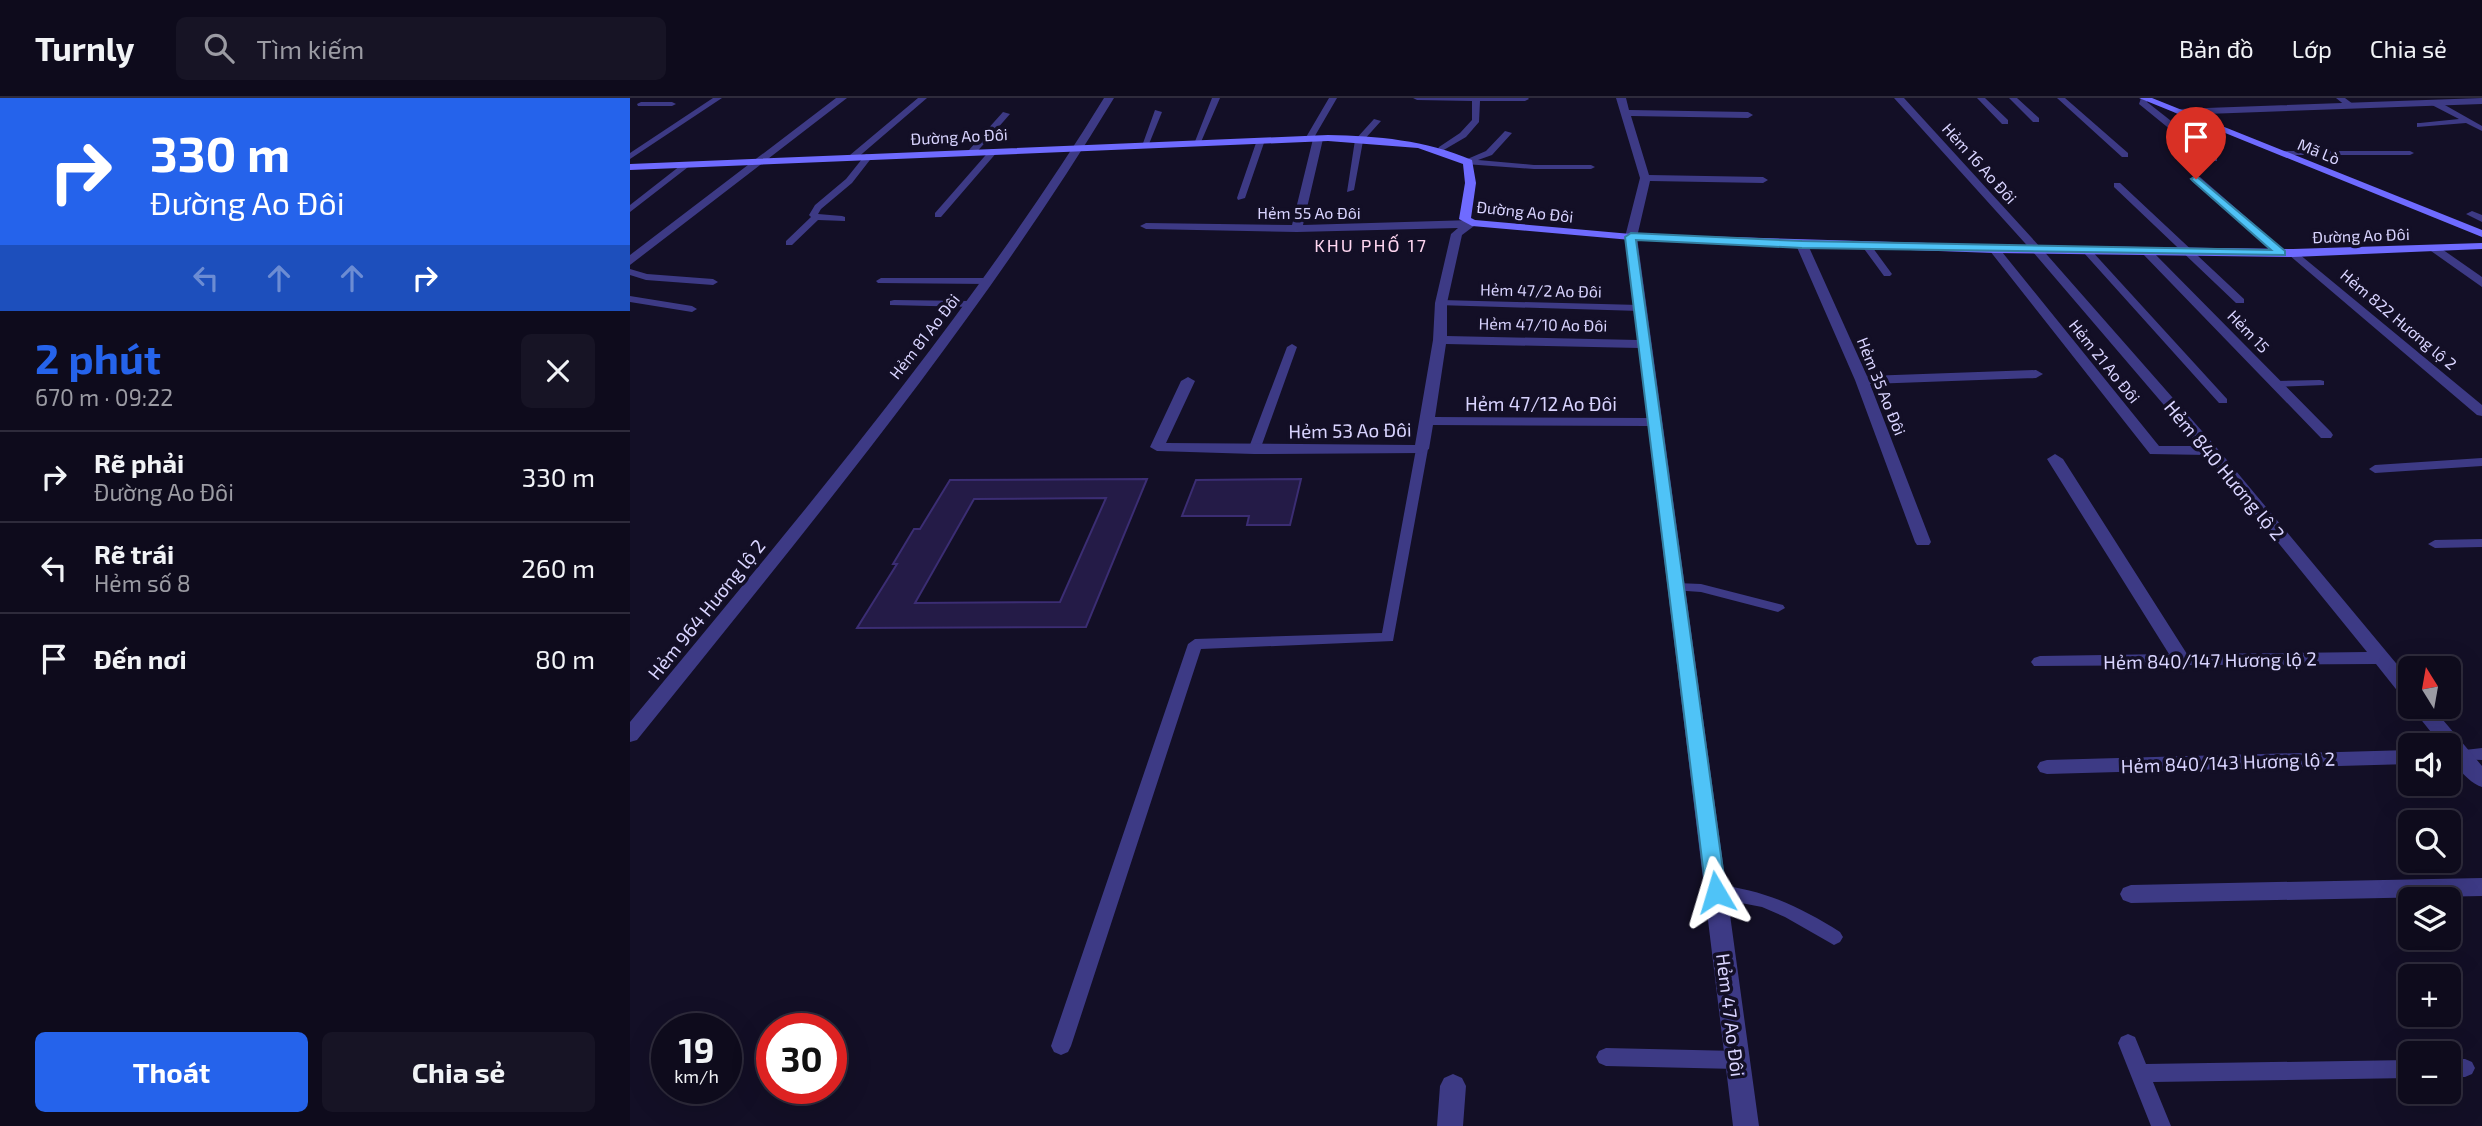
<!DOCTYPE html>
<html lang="vi">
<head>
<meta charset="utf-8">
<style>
	body { margin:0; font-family:"Exo 2",sans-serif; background:#171425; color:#f1f3f6; height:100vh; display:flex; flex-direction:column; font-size:26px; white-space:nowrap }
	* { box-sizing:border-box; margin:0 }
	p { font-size:23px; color:#9b9ba3 }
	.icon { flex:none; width:38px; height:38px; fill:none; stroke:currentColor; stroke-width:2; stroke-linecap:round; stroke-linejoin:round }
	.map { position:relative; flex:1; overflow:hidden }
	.side { display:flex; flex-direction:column; background:#0e0b1c; width:630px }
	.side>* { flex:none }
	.banner { background:#2563eb; color:#fff; overflow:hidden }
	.needle { width:46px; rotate:349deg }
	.controls { position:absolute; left:1768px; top:558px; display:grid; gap:14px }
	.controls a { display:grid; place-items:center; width:63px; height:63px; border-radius:10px; background:#0e0b1c; box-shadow:0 7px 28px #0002,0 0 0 2px #2e2b3b; font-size:35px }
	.speed { position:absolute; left:21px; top:915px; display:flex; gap:14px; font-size:35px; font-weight:700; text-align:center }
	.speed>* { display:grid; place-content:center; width:91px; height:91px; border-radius:50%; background:#0e0b1c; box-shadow:0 7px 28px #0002,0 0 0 2px #2e2b3b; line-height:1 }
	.speed small { font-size:18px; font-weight:400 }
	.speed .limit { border:10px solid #d22; background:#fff; color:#111 }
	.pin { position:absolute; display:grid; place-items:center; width:60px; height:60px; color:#fff; margin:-72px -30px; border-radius:50% 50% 50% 0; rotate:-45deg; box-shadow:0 0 7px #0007 }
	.pin .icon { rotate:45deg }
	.me { position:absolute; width:77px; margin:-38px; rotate:353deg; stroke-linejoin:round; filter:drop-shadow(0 0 5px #0008) }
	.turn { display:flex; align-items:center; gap:24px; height:147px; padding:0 35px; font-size:32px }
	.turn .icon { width:91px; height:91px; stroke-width:2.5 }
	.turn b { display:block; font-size:49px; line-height:60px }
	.lanes { display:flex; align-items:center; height:66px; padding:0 35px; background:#0003; justify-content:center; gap:35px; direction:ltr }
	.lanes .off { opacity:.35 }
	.round { display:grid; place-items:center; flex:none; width:74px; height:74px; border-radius:10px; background:#171425 }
	.overview { display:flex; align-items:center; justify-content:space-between; height:119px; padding:0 35px }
	h1 { font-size:42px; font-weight:700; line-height:52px; color:#2563eb }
	.primary-button { display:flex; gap:14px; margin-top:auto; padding:14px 35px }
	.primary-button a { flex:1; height:80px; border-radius:10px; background:#2563eb; color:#fff; font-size:28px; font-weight:700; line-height:80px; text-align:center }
	.primary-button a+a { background:#171425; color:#f1f3f6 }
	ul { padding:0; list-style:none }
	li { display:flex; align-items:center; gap:21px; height:91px; padding:0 35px; border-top:2px solid #2e2b3b }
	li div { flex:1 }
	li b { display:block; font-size:26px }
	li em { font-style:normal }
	header { display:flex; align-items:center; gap:42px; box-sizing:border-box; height:98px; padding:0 35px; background:#0e0b1c; border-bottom:2px solid #2e2b3b }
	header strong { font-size:33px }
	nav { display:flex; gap:38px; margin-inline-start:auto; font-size:24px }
	.search { width:490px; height:63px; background:#171425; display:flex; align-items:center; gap:18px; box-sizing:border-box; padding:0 24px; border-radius:10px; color:#9b9ba3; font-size:26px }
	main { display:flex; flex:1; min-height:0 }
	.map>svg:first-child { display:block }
	.building { fill:#241b47; stroke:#3b2d73; stroke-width:2; fill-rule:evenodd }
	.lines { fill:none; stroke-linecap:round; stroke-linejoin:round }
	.lane { fill:#3d3a85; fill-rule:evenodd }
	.street { fill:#3d3a85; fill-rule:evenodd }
	.secondary { fill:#6f6bff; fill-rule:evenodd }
	.route { fill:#4fc3f7; stroke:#337fa1; stroke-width:2 }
	.labels { text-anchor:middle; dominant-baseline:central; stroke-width:7; stroke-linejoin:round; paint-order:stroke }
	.far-street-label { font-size:16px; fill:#d9d4ff; stroke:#130f26 }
	.far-neighbourhood-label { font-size:18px; letter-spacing:2px; fill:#ffd6f0; stroke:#130f26 }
	.street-label { font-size:19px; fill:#d9d4ff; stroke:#130f26 }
</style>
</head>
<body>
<header>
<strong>Turnly</strong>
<div class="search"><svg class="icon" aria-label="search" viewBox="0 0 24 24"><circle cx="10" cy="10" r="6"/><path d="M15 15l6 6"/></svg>Tìm kiếm</div>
<nav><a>Bản đồ</a><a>Lớp</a><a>Chia sẻ</a></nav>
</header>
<main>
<section class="side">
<div class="banner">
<div class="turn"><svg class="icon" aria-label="right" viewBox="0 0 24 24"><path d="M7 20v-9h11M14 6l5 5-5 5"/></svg><div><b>330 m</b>Đường Ao Đôi</div></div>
<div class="lanes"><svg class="icon off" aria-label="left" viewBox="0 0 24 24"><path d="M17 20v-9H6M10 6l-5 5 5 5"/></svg><svg class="icon off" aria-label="ahead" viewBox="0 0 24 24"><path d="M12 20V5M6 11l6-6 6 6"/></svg><svg class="icon off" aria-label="ahead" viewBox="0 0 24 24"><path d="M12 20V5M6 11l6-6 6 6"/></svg><svg class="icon" aria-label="right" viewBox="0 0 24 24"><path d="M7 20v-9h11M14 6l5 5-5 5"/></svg></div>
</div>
<div class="overview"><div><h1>2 phút</h1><p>670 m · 09:22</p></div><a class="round"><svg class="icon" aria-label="close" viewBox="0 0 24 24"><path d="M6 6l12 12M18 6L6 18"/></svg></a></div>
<ul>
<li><svg class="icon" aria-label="right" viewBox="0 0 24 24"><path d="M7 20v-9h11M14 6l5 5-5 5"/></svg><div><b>Rẽ phải</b><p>Đường Ao Đôi</p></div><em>330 m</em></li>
<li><svg class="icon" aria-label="left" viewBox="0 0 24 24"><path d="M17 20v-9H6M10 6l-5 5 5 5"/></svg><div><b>Rẽ trái</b><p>Hẻm số 8</p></div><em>260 m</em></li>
<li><svg class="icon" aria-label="arrive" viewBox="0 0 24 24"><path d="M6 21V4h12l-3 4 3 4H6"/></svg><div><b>Đến nơi</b></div><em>80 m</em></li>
</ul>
<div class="primary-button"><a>Thoát</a><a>Chia sẻ</a></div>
</section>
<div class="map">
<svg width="1852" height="1028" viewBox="0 0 1852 1028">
	<rect width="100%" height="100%" fill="#130f26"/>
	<path class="building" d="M517 381 456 529 227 530 267 466H263L284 431H290L320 382ZM476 400 430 504 285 505 344 401Z
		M671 381 660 427H617L619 418H552L566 382Z"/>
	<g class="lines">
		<path class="lane" d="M83 0H92L0 61V55Z
			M288 0H297L226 61H220V57Z
			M582 0H590L571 44 564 46Z
			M699 0H707L682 43H676L675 41Z
			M783 0H898L899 1 895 3H850L849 24 836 39 812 53 808 51 809 49 830 35 842 22V3L787 2Z
			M1347 0H1355L1378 22V26H1372Z
			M1379 0H1387L1409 20V24H1403Z
			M1427 0H1435L1498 55V59H1492Z
			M1706 0H1715L1723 6 1716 8Z
			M1800 2H1806L1852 28V33L1836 25 1787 29V25H1790L1829 21 1800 6Z
			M11 4H42L46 6 42 8H8L7 6Z
			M525 12 532 14 519 46 512 48Z
			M373 14 380 16 345 56H339V52Z
			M744 21 751 23 733 43 724 92 717 94 725 42Z
			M875 33 882 35 862 57 848 62 904 67H961L965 69 961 71H904L835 66V62L856 53Z
			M631 40 635 42 615 100 608 102 607 100 627 42Z
			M361 51 368 53 311 119H305V115Z
			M1652 53H1780L1784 55 1780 57H1649V53Z
			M236 56 243 58 222 85 191 111 188 116 212 118 215 119V123L188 122 162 147H156V143L181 119 179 117 185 107 216 81Z
			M55 64 62 66 0 114V107Z
			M1484 85H1490L1614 201V205H1606L1484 89Z
			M1234 146H1240L1262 176 1260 178H1254L1232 148Z
			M1454 151H1460L1597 301V305H1589L1454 155Z
			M0 171 17 176 83 181 88 184 83 187 16 182 0 177Z
			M251 180H357L362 183 357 186 248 185 246 183Z
			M0 198 62 208 67 211 62 214 0 204Z
			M264 202 341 203 346 206 341 209 260 207V203Z
			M811 202 1010 207 1015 210 1010 213 807 207 806 205Z
			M662 246 667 249 630 352 628 355H620L618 352 657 249Z
			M1690 282 1694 283V287L1646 289 1640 286 1646 283Z
			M792 347 798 351 763 543 571 551 441 948 438 954 431 957 424 954 421 948 558 546 565 541 752 535 786 351Z
			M1852 360V368L1745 375 1739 371 1745 367Z
			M1852 441V449L1805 450 1798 446 1805 442Z
			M1047 485 1071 486 1153 507 1155 510 1148 514 1071 494 1042 492 1040 489 1042 486Z
			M1852 650V662L1826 661 1824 657 1826 653Z
			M1086 787C1133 791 1170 809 1210 834L1213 839 1210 844 1204 847 1155 819 1132 809 1080 799 1077 794 1080 789Z
			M1498 936 1505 939 1516 966 1780 962V980L1523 984 1541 1028H1521L1488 945 1491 939Z
			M976 950 1107 953 1114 956 1117 962 1114 968 1107 971 976 968 969 965 966 959 969 953Z
			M1818 961H1835L1842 964 1845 970 1842 976 1835 979H1818Z"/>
		<path class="street" d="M206 0H217L0 167V157Z
			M474 0H484C346 228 174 434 7 642L0 644V624C166 423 337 222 474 0Z
			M986 0H996L999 12 1118 14 1123 17 1118 20 1001 18 1019 77 1133 79 1138 82 1133 85 1020 83 1007 139 1129 1028H1103L1018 328 803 327 799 351 792 355 624 356 527 353 520 349 551 283 558 279 565 283 536 345 785 347 803 242 805 205 821 136 828 130 667 134 516 131 510 128 516 125 662 127 683 41 688 38 693 41 673 127 842 122 848 125 832 137 817 205V238L1008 242 995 139 1010 80ZM816 246 1009 250 1017 320 805 319Z
			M1264 0H1274L1411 150 1586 349 1780 582V601L1773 600 1746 566 1404 568 1401 564 1404 560 1410 558 1539 556 1417 361 1425 356 1433 361 1557 556 1737 554 1577 357 1520 356 1360 153V149H1368L1529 348H1569L1403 154Z
			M1511 0H1519L1517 4 1587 59V63H1579L1509 6Z
			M1852 0V6L1549 17 1544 14 1549 11Z
			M1562 79H1570L1655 153V157H1647L1562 83Z
			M1842 113 1852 117V124L1836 116Z
			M1172 144 1178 147 1237 278 1406 272 1413 276 1406 280 1240 286 1301 444 1299 447H1287L1285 444 1225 282 1166 147Z
			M1801 149H1809L1852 179V189L1801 153Z
			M1512 151H1520L1701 334 1703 337 1701 340H1691L1512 155Z
			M1663 151 1852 307V318L1847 317 1659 157V153Z
			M1781 609H1802L1852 668V689C1839 686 1818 661 1818 648H1812Z
			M1780 652V666L1417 676 1410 674 1407 669 1410 664 1417 662Z
			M1852 780V798L1501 805 1493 802 1490 796 1493 790 1501 787Z
			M823 976 832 980 836 988 833 1028H807L810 988 814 980Z"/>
		<path class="secondary" d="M1509 0H1522L1852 132V139Z
			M698 37C748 38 795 42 842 62L846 85 841 120 845 122 1001 136 1364 147 1663 151 1852 145V151L1663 159 1364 155 1001 142 842 128 829 121 835 85 833 66 788 50 698 43 0 72V66Z"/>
	</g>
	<path class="route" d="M1566 78 1655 153V157L1172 150 1006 142 1096 794 1093 799 1086 802 1079 799 1076 794 995 139 1001 135 1172 143 1641 152 1563 83 1561 81Z"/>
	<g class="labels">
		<g class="far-street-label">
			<text transform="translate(329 38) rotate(-3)">Đường Ao Đôi</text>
			<text transform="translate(1689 53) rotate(22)">Mã Lò</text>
			<text transform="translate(1350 65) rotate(48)">Hẻm 16 Ao Đôi</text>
			<text transform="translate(895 113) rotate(6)">Đường Ao Đôi</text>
			<text x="679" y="114">Hẻm 55 Ao Đôi</text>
			<text transform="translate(1731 137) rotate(-2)">Đường Ao Đôi</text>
			<text transform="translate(911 192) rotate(1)">Hẻm 47/2 Ao Đôi</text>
			<text transform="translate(1769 221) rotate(40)">Hẻm 822 Hương lộ 2</text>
			<text transform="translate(913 226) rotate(1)">Hẻm 47/10 Ao Đôi</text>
			<text transform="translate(1619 233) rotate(46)">Hẻm 15</text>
			<text transform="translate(294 238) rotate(-52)">Hẻm 81 Ao Đôi</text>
			<text transform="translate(1475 263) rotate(51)">Hẻm 21 Ao Đôi</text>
			<text transform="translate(1252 288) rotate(68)">Hẻm 35 Ao Đôi</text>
		</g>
		<g class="far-neighbourhood-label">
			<text x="741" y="147">KHU PHỐ 17</text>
		</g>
		<g class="street-label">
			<text x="911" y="305">Hẻm 47/12 Ao Đôi</text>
			<text transform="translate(720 332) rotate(-1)">Hẻm 53 Ao Đôi</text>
			<text transform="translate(1595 372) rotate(50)">Hẻm 840 Hương lộ 2</text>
			<text transform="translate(76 511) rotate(-51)">Hẻm 964 Hương lộ 2</text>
			<text transform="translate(1580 562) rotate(-1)">Hẻm 840/147 Hương lộ 2</text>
			<text transform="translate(1598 664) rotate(-2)">Hẻm 840/143 Hương lộ 2</text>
			<text transform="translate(1101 917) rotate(83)">Hẻm 47 Ao Đôi</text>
		</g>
	</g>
</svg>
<div class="controls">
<a><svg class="needle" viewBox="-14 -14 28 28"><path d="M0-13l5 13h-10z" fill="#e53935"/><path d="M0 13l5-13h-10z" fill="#9b9ba3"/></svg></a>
<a><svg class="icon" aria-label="sound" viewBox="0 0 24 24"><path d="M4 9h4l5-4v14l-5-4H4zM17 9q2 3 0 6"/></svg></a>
<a><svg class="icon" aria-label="search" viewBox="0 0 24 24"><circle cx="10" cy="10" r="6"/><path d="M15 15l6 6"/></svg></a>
<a><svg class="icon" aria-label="layers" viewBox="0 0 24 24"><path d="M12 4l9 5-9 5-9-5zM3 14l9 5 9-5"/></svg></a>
<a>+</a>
<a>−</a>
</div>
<div class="speed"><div>19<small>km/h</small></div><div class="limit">30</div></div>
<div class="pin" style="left:1566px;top:81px;background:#d93025"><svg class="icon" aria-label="arrive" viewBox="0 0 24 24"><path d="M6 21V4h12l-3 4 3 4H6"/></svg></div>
<svg class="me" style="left:1086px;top:794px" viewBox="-20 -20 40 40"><path d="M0-17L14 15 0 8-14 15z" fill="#4fc3f7" stroke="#fff" stroke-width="4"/></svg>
</div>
</main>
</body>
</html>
